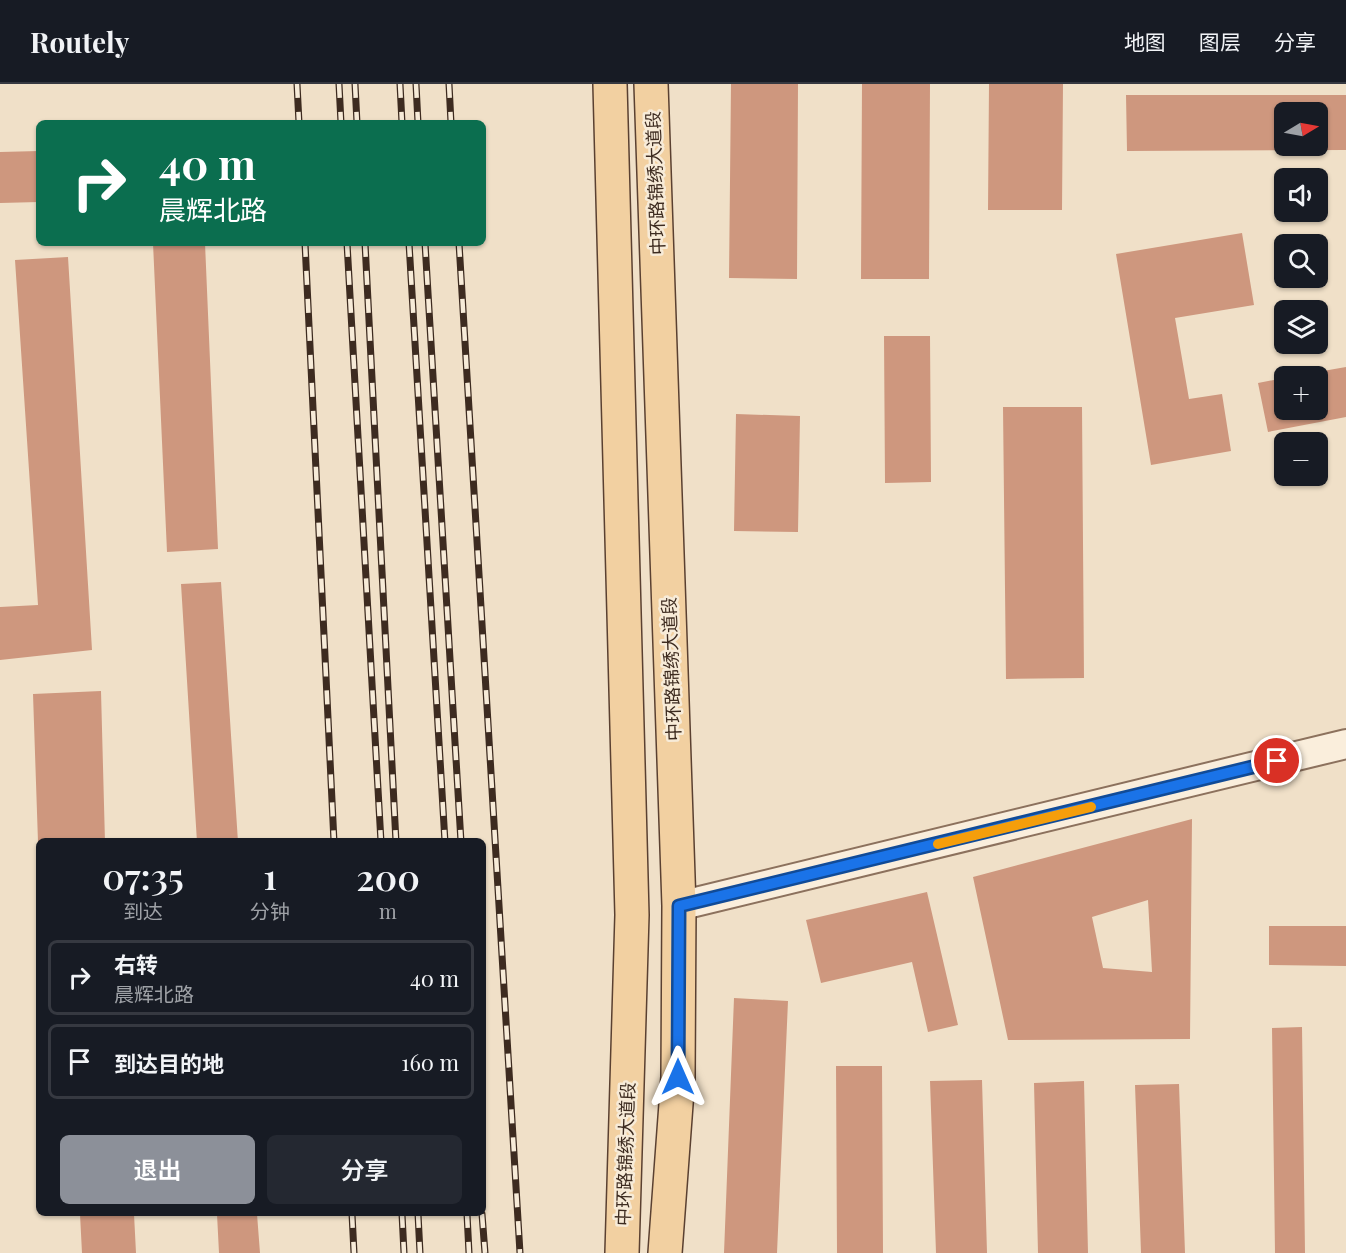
<!DOCTYPE html>
<html lang="zh">
<head>
<meta charset="utf-8">
<style>
	body { margin:0; font-family:"Playfair Display","Noto Sans SC",serif; background:#242831; color:#f1f3f6; height:100vh; display:flex; flex-direction:column; font-size:22px; white-space:nowrap }
	* { box-sizing:border-box; margin:0 }
	p { font-size:20px; color:#9ea1a6 }
	.icon { flex:none; width:33px; height:33px; fill:none; stroke:currentColor; stroke-width:2; stroke-linecap:round; stroke-linejoin:round }
	.map { position:relative; flex:1; overflow:hidden }
	.sheet { position:absolute; left:36px; top:754px; width:450px; height:378px; display:flex; flex-direction:column; background:#171b24; border-radius:9px; box-shadow:0 2px 4px #0004 }
	.sheet>* { flex:none }
	.top-card { position:absolute; left:36px; top:36px; width:450px; height:126px; border-radius:9px; box-shadow:0 2px 4px #0004; background:#0b6e4f; color:#fff; overflow:hidden }
	.needle { width:39px; rotate:80deg }
	.controls { position:absolute; left:1274px; top:18px; display:grid; gap:12px }
	.controls a { display:grid; place-items:center; width:54px; height:54px; border-radius:9px; background:#171b24; box-shadow:0 2px 4px #0004; font-size:30px }
	.pin { position:absolute; display:grid; place-items:center; width:51px; height:51px; color:#fff; margin:-26px; border:3px solid #fff; border-radius:50%; box-shadow:0 2px 6px #0007 }
	.me { position:absolute; width:66px; margin:-33px; rotate:0deg; stroke-linejoin:round; filter:drop-shadow(0 0 4px #0008) }
	.turn { display:flex; align-items:center; gap:21px; height:126px; padding:0 24px; font-size:27px }
	.turn .icon { width:78px; height:78px; stroke-width:2.5 }
	.turn b { display:block; font-size:42px; line-height:51px }
	.eta { display:flex; justify-content:space-evenly; align-items:center; height:102px; text-align:center }
	.eta b { font-size:36px; font-weight:600; line-height:42px }
	.action { display:flex; gap:12px; margin-top:auto; padding:12px 24px }
	.action a { flex:1; height:69px; border-radius:9px; background:#8c9099; color:#fff; font-size:24px; font-weight:600; line-height:69px; text-align:center }
	.action a+a { background:#242831; color:#f1f3f6 }
	ul { padding:0; list-style:none }
	li { display:flex; align-items:center; gap:18px; height:75px; margin:0 12px 9px; padding:0 12px; border:3px solid #363941; border-radius:9px }
	li div { flex:1 }
	li b { display:block; font-size:22px }
	li em { font-style:normal }
	header { display:flex; align-items:center; gap:36px; box-sizing:border-box; height:84px; padding:0 30px; background:#171b24; border-bottom:2px solid #363941 }
	header strong { font-size:28px }
	nav { display:flex; gap:33px; margin-inline-start:auto; font-size:21px }
	.map>svg:first-child { display:block }
	.building { fill:#ce977e; fill-rule:evenodd }
	.lines { fill:none; stroke-linecap:round; stroke-linejoin:round }
	.minor-casing { stroke:#8c715d; stroke-width:32 }
	.major-casing { stroke:#5a4031; stroke-width:36 }
	.minor { stroke:#faeedc; stroke-width:28 }
	.major { stroke:#f2d0a1; stroke-width:33 }
	.rail-casing { stroke:#3d2b20; stroke-width:7 }
	.rail { stroke:#f7ebd8; stroke-width:4.5; stroke-dasharray:14; stroke-linecap:butt }
	.route-casing { stroke:#114b97; stroke-width:15 }
	.route { stroke:#1a73e8; stroke-width:10 }
	.slow { stroke:#f59e0b; stroke-width:10 }
	.labels { text-anchor:middle; dominant-baseline:central; stroke-width:5; stroke-linejoin:round; paint-order:stroke }
	.street-label { font-size:18px; fill:#3d2b20; stroke:#f7ebd8 }
</style>
</head>
<body>
<header>
<strong>Routely</strong>
<nav><a>地图</a><a>图层</a><a>分享</a></nav>
</header>
<div class="map">
<svg width="1346" height="1169" viewBox="0 0 1346 1169">
	<rect width="100%" height="100%" fill="#f0e0c8"/>
	<path class="building" d="M731 0H798L797 195 729 194Z
		M862 0H930L929 195H861Z
		M989 0H1063L1062 126H988Z
		M1126 11H1346V66L1127 67ZM1284 28H1317V62H1284Z
		M39 67V118L0 119V68Z
		M1242 149 1254 221 1175 234 1189 315 1222 310 1231 367 1151 381 1116 170Z
		M153 159H205L218 465 167 468Z
		M68 173 92 566 0 576V523L38 521 15 176Z
		M884 252H930L931 398 885 399Z
		M1346 283V333L1268 348 1258 299 1284 294V326H1317V292L1300 291Z
		M1003 323H1082L1084 594 1006 595Z
		M736 330 800 332 798 448 734 447Z
		M221 498 238 758H197L181 500Z
		M101 607 105 758H38L33 610Z
		M1192 735 1190 955 1008 956 973 793ZM1148 816 1152 888 1103 884 1092 833Z
		M927 808 958 941 928 948 912 878 821 899 806 836Z
		M1269 842H1346V882L1269 881Z
		M734 914 788 917 777 1169H724Z
		M1302 943 1305 1169H1275L1272 944Z
		M836 982H882L883 1169H837Z
		M982 996 987 1169H936L930 997Z
		M1084 997 1088 1169H1038L1034 999Z
		M1179 1000 1185 1169H1141L1135 1001Z
		M80 1130H134L136 1169H82Z
		M217 1130H257L260 1169H219Z"/>
	<g class="lines">
		<defs>
			<path id="minor" d="M679 822 1346 660"/>
			<path id="major" d="M610 0 632 831 622 1169
				M651 0 679 822 678 993 665 1169"/>
		</defs>
		<use href="#minor" class="minor-casing"/>
		<use href="#major" class="major-casing"/>
		<use href="#minor" class="minor"/>
		<use href="#major" class="major"/>
		<defs>
			<path id="rail" d="M297 0 299 39
				M339 0 341 39
				M355 0 357 39
				M400 0 402 39
				M416 0 418 39
				M449 0 451 39
				M305 159 334 758
				M347 159 381 758
				M365 159 396 758
				M409 159 445 758
				M425 159 461 758
				M459 159 520 1169
				M352 1130 354 1169
				M402 1130 404 1169
				M418 1130 420 1169
				M467 1130 469 1169
				M482 1130 485 1169"/>
		</defs>
		<use href="#rail" class="rail-casing"/>
		<use href="#rail" class="rail"/>
	</g>
	<g class="lines">
		<defs>
			<path id="route" d="M678 993 679 822 1277 677"/>
		</defs>
		<use href="#route" class="route-casing"/>
		<use href="#route" class="route"/>
		<path class="slow" d="M938 760 1091 723"/>
	</g>
	<g class="labels">
		<g class="street-label">
			<text transform="translate(655 99) rotate(-92)">中环路锦绣大道段</text>
			<text transform="translate(671 585) rotate(-92)">中环路锦绣大道段</text>
			<text transform="translate(625 1070) rotate(-88)">中环路锦绣大道段</text>
		</g>
	</g>
</svg>
<div class="controls">
<a><svg class="needle" viewBox="-14 -14 28 28"><path d="M0-13l5 13h-10z" fill="#e53935"/><path d="M0 13l5-13h-10z" fill="#9ea1a6"/></svg></a>
<a><svg class="icon" aria-label="sound" viewBox="0 0 24 24"><path d="M4 9h4l5-4v14l-5-4H4zM17 9q2 3 0 6"/></svg></a>
<a><svg class="icon" aria-label="search" viewBox="0 0 24 24"><circle cx="10" cy="10" r="6"/><path d="M15 15l6 6"/></svg></a>
<a><svg class="icon" aria-label="layers" viewBox="0 0 24 24"><path d="M12 4l9 5-9 5-9-5zM3 14l9 5 9-5"/></svg></a>
<a>+</a>
<a>−</a>
</div>
<div class="pin" style="left:1277px;top:677px;background:#d93025"><svg class="icon" aria-label="arrive" viewBox="0 0 24 24"><path d="M6 21V4h12l-3 4 3 4H6"/></svg></div>
<svg class="me" style="left:678px;top:993px" viewBox="-20 -20 40 40"><path d="M0-17L14 15 0 8-14 15z" fill="#1a73e8" stroke="#fff" stroke-width="4"/></svg>
<div class="top-card">
<div class="turn"><svg class="icon" aria-label="right" viewBox="0 0 24 24"><path d="M7 20v-9h11M14 6l5 5-5 5"/></svg><div><b>40 m</b>晨辉北路</div></div>
</div>
<section class="sheet">
<div class="eta">
<div><b>07:35</b><p>到达</p></div>
<div><b>1</b><p>分钟</p></div>
<div><b>200</b><p>m</p></div>
</div>
<ul>
<li><svg class="icon" aria-label="right" viewBox="0 0 24 24"><path d="M7 20v-9h11M14 6l5 5-5 5"/></svg><div><b>右转</b><p>晨辉北路</p></div><em>40 m</em></li>
<li><svg class="icon" aria-label="arrive" viewBox="0 0 24 24"><path d="M6 21V4h12l-3 4 3 4H6"/></svg><div><b>到达目的地</b></div><em>160 m</em></li>
</ul>
<div class="action"><a>退出</a><a>分享</a></div>
</section>
</div>
</body>
</html>
